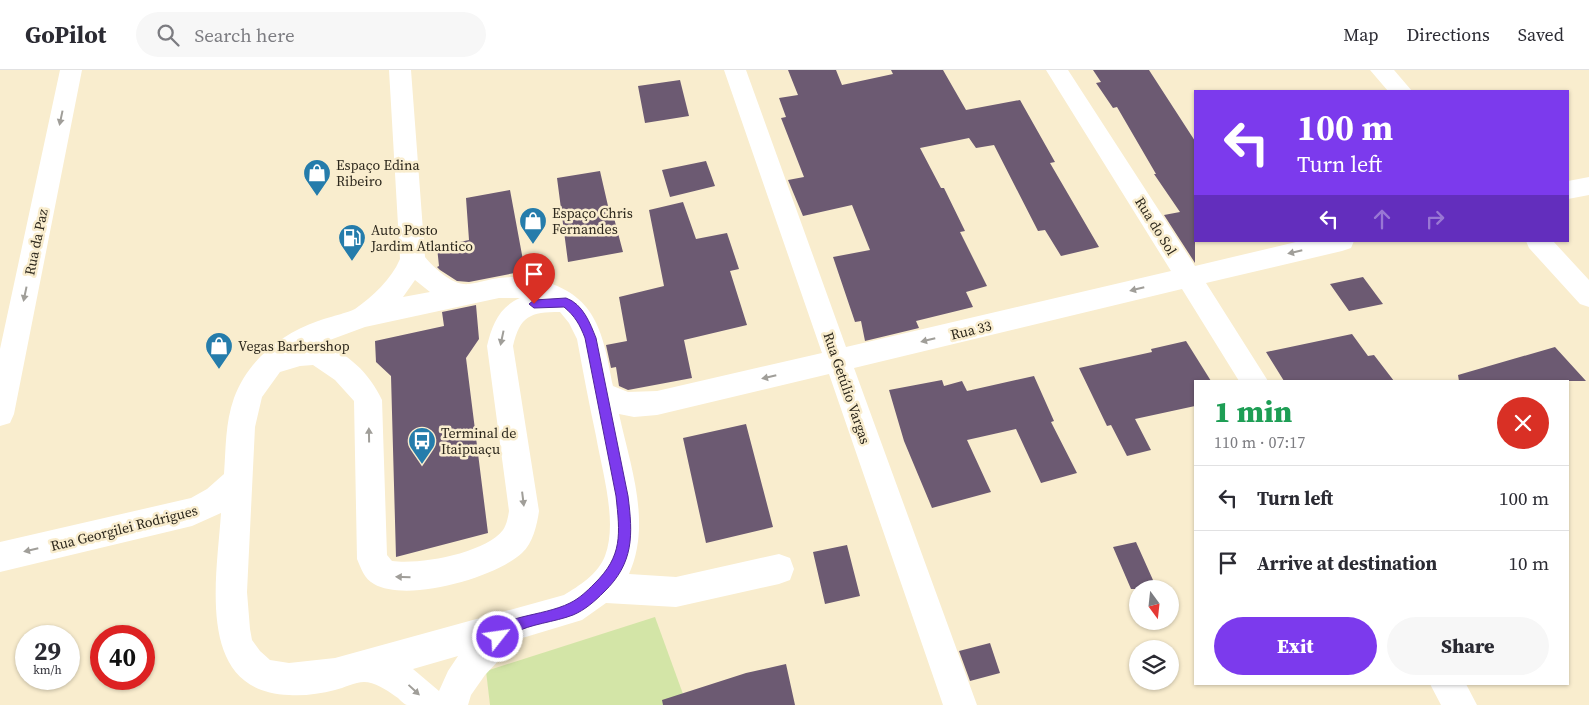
<!DOCTYPE html>
<html lang="en">
<head>
<meta charset="utf-8">
<style>
	body { margin:0; font-family:"Source Serif 4",serif; background:#f7f7f7; color:#2b2b33; height:100vh; display:flex; flex-direction:column; font-size:19px; white-space:nowrap }
	* { box-sizing:border-box; margin:0 }
	p { font-size:16px; color:#7c7c81 }
	.icon { flex:none; width:28px; height:28px; fill:none; stroke:currentColor; stroke-width:2; stroke-linecap:round; stroke-linejoin:round }
	.map { position:relative; flex:1; overflow:hidden }
	.details { position:absolute; left:1194px; top:310px; width:375px; height:305px; display:flex; flex-direction:column; background:#fff; border-radius:0px; box-shadow:0 1px 4px #0004 }
	.details>* { flex:none }
	.guide { position:absolute; left:1194px; top:20px; width:375px; height:152px; border-radius:0px; box-shadow:0 1px 4px #0004; background:#7c3aed; color:#fff; overflow:hidden }
	.needle { width:32px; rotate:165deg }
	.buttons { position:absolute; left:1129px; top:510px; display:grid; gap:10px }
	.buttons a { display:grid; place-items:center; width:50px; height:50px; border-radius:50%; background:#fff; box-shadow:0 1px 4px #0004; font-size:25px }
	.speed { position:absolute; left:15px; top:555px; display:flex; gap:10px; font-size:25px; font-weight:700; text-align:center }
	.speed>* { display:grid; place-content:center; width:65px; height:65px; border-radius:50%; background:#fff; box-shadow:0 1px 4px #0004; line-height:1 }
	.speed small { font-size:12px; font-weight:400 }
	.speed .limit { border:8px solid #d22; background:#fff; color:#111 }
	.pin { position:absolute; display:grid; place-items:center; width:42px; height:42px; color:#fff; margin:-51px -21px; border-radius:50% 50% 50% 0; rotate:-45deg; box-shadow:0 0 5px #0007 }
	.pin .icon { rotate:45deg }
	.me { position:absolute; width:55px; margin:-28px; rotate:60deg; stroke-linejoin:round; filter:drop-shadow(0 0 4px #0008) }
	.turn { display:flex; align-items:center; gap:18px; height:105px; padding:0 20px; font-size:22px }
	.turn .icon { width:65px; height:65px; stroke-width:2.5 }
	.turn b { display:block; font-size:35px; line-height:42px }
	.lanes { display:flex; align-items:center; height:48px; padding:0 20px; background:#0003; justify-content:center; gap:25px; direction:ltr }
	.lanes .off { opacity:.35 }
	.round { display:grid; place-items:center; flex:none; width:52px; height:52px; border-radius:26px; background:#f7f7f7 }
	.headline { display:flex; align-items:center; justify-content:space-between; height:85px; padding:0 20px }
	h1 { font-size:30px; font-weight:800; line-height:38px; color:#1e9e55 }
	.action { display:flex; gap:10px; margin-top:auto; padding:10px 20px }
	.action a { flex:1; height:58px; border-radius:30px; background:#7c3aed; color:#fff; font-size:20px; font-weight:800; line-height:58px; text-align:center }
	.action a+a { background:#f7f7f7; color:#2b2b33 }
	ul { padding:0; list-style:none }
	li { display:flex; align-items:center; gap:15px; height:65px; padding:0 20px; border-top:1px solid #e1e1e2 }
	li div { flex:1 }
	li b { display:block; font-size:19px }
	li em { font-style:normal }
	header { display:flex; align-items:center; gap:30px; box-sizing:border-box; height:70px; padding:0 25px; background:#fff; border-bottom:1px solid #e1e1e2 }
	header strong { font-size:24px }
	nav { display:flex; gap:28px; margin-inline-start:auto; font-size:18px }
	.search { width:350px; height:45px; background:#f7f7f7; display:flex; align-items:center; gap:12px; box-sizing:border-box; padding:0 18px; border-radius:28px; color:#7c7c81; font-size:19px }
	.map>svg:first-child { display:block }
	.green { fill:#d3e5a7 }
	.building { fill:#6c5a72 }
	.lines { fill:none; stroke-linecap:round; stroke-linejoin:round }
	.minor { fill:#fff; fill-rule:evenodd }
	.oneway { fill:#a09e99 }
	.route { fill:#7c3aed; stroke:#51269a }
	.labels { text-anchor:middle; dominant-baseline:central; stroke-width:5; stroke-linejoin:round; paint-order:stroke }
	.poi-label { font-size:14px; fill:#2c271c; stroke:#f9edce; text-anchor:start }
	.street-label { font-size:14px; fill:#2c271c; stroke:#f9edce }
</style>
</head>
<body>
<header>
<strong>GoPilot</strong>
<div class="search"><svg class="icon" aria-label="search" viewBox="0 0 24 24"><circle cx="10" cy="10" r="6"/><path d="M15 15l6 6"/></svg>Search here</div>
<nav><a>Map</a><a>Directions</a><a>Saved</a></nav>
</header>
<div class="map">
<svg width="1589" height="635" viewBox="0 0 1589 635">
	<rect width="100%" height="100%" fill="#f9edce"/>
	<path class="green" d="M655 547 687 635H490L486 601Z"/>
	<path class="building" d="M788 0H836L842 15 893 4 891 0H943L966 40 1020 30 1055 92 1050 93 1099 177 1061 186 1045 160 1038 161 994 75 976 78 969 68 920 78 941 118H944L965 161 960 162 987 216 966 222 973 237 916 251 919 258 865 271 861 251 855 252 833 187 870 180 852 135 803 146 788 110 804 107 781 48 786 47 779 28 798 25Z
		M1093 0H1149L1195 71V193L1164 145 1180 142 1154 104H1156L1117 37 1113 38 1096 13 1101 12Z
		M680 10 689 46 645 53 638 16Z
		M706 91 715 116 670 127 662 100Z
		M600 101 611 149 614 148 623 182 568 192 557 108Z
		M510 120 525 201 469 212 457 211 440 200 437 197 439 196 437 177 469 170 466 128Z
		M683 132 696 169 727 163 739 199 730 201 747 255 684 270 692 308 628 320 619 316 616 297 611 298 606 275 627 271 619 227 664 216 649 140Z
		M1363 207 1383 234 1349 241 1330 214Z
		M476 235 479 269 466 288 488 463 396 487 391 306 376 292 375 271 444 256 442 242Z
		M1352 264 1368 286 1374 285 1394 311H1284L1266 282Z
		M1186 271 1211 311H1195V336L1135 349 1151 380 1127 386 1111 355 1107 356 1079 298 1152 282 1151 279Z
		M1555 277 1586 311H1459L1458 305Z
		M1034 306 1054 351 1051 352 1077 403 1041 413 1016 359 967 370 991 422 932 438 904 371 889 320 942 310 944 316 962 311 967 321Z
		M746 354 773 457 706 473 683 368Z
		M1136 472 1157 519H1131L1113 477Z
		M847 475 860 526 825 534 813 482Z
		M990 573 1000 603 970 611 959 581Z
		M786 594 795 635H663L662 630 746 603Z"/>
	<g class="lines">
		<path class="minor" d="M60 0H82L14 344 10 353 0 356V279Z
			M389 0H411L425 187C435 199 453 216 469 214 479 213 489 209 499 208 516 206 533 207 549 213 599 229 604 270 613 316L628 322 657 321 822 283 724 0H746L846 277 1171 201 1046 0H1068L1195 196 1300 171H1354L1351 178 1342 181 1206 213 1268 311H1239L1182 219 854 298 977 635H943L829 304 657 345 634 347 619 344C630 395 652 453 629 504L676 507 779 484 790 488 794 499 790 510 779 514 676 537 606 533 582 550 519 569 485 605 471 625 468 635C455 635 417 635 407 635 403 634 399 628 395 626 387 620 374 612 364 612 355 612 344 618 335 620 320 624 304 626 289 625 194 622 217 507 221 443L192 456 0 502V472L191 428 207 419 224 404C226 379 225 353 234 328 248 290 281 264 318 251 326 248 350 242 355 239 373 226 391 210 400 189ZM415 210 430 222 403 227ZM499 228H520C499 237 492 255 487 276L509 441C508 447 507 454 503 460 485 483 421 495 392 491L387 485 382 330C369 303 348 282 319 274L365 257ZM560 242 569 253 577 269C583 301 589 334 596 366 602 401 618 452 605 486 598 504 579 516 564 525L335 588 289 593 270 590 260 581 252 570 250 559 247 522 255 357 262 327 280 302 300 296 313 295 335 310 354 331 357 489C361 498 364 509 374 514 407 533 495 508 522 483 533 473 537 455 539 441L513 276C520 246 530 242 560 242ZM458 586 448 601 439 621 413 599Z
			M1370 0H1394L1412 21H1388Z
			M1589 107V125L1568 129V111Z
			M1526 171H1553L1589 210V237L1580 234 1529 178Z
			M1430 614H1466L1477 635H1441Z"/>
	</g>
	<defs><path id="oneway-solid" d="M-6-.8H1V-3.2L6.5 0L1 3.2V.8H-6Z" transform="scale(1.25)"/></defs>
	<g class="oneway">
		<use href="#oneway-solid" transform="translate(61 48) rotate(102)"/>
		<use href="#oneway-solid" transform="translate(1295 182) rotate(167)"/>
		<use href="#oneway-solid" transform="translate(1137 219) rotate(166)"/>
		<use href="#oneway-solid" transform="translate(25 224) rotate(102)"/>
		<use href="#oneway-solid" transform="translate(502 268) rotate(102)"/>
		<use href="#oneway-solid" transform="translate(928 270) rotate(166)"/>
		<use href="#oneway-solid" transform="translate(769 307) rotate(167)"/>
		<use href="#oneway-solid" transform="translate(369 365) rotate(-91)"/>
		<use href="#oneway-solid" transform="translate(523 429) rotate(83)"/>
		<use href="#oneway-solid" transform="translate(31 480) rotate(167)"/>
		<use href="#oneway-solid" transform="translate(403 507) rotate(-178)"/>
		<use href="#oneway-solid" transform="translate(414 620) rotate(43)"/>
	</g>
	<path class="route" d="M566 228C583 234 590 253 596 268L628 426C633 465 634 493 604 522 595 531 585 540 573 545 555 552 530 554 514 563 508 566 504 571 498 574L493 572 491 567C497 555 510 550 522 547 538 543 556 540 570 533 580 528 587 521 594 514 623 486 620 464 616 426L585 268C580 255 575 246 564 237L534 238 529 234 534 230Z"/>
	<defs>
		<symbol id="shop-pin" viewBox="-11 -11 22 30"><path d="M0 17L-7.5 6A9.5 9.5 0 1 1 7.5 6Z" fill="#257cab" stroke="#f9edce"/><path d="M-5-2.5h2.3a2.7 3.5 0 0 1 5.4 0H5L5.5 6h-11ZM-1.5-2.5h3a1.5 2.3 0 0 0-3 0Z" fill="#fff"/></symbol>
		<symbol id="fuel-pin" viewBox="-11 -11 22 30"><path d="M0 17L-7.5 6A9.5 9.5 0 1 1 7.5 6Z" fill="#257cab" stroke="#f9edce"/><path d="M-5.5-6h7V0h2V4h1.3V-2.5L3-4.5l.8-.8L6-3V5H2.5V1h-1V6h-7ZM-4.2-4.7v3.2H.2V-4.7Z" fill="#fff"/></symbol>
		<symbol id="bus-pin" viewBox="-11 -11 22 30"><path d="M0 17L-7.5 6A9.5 9.5 0 1 1 7.5 6Z" fill="#257cab" stroke="#f9edce"/><path d="M-5-6H5V4H4V6H2V4H-2V6H-4V4H-5ZM-3.5-4V0h7V-4ZM-3.5 1.2v1.5H-2V1.2ZM2 1.2v1.5H3.5V1.2Z" fill="#fff"/></symbol>
	</defs>
	<g fill-rule="evenodd">
		<use href="#shop-pin" x="301" y="87" width="32" height="43"/>
		<use href="#shop-pin" x="517" y="135" width="32" height="43"/>
		<use href="#fuel-pin" x="336" y="152" width="32" height="43"/>
		<use href="#shop-pin" x="203" y="260" width="32" height="43"/>
		<use href="#bus-pin" x="406" y="355" width="32" height="43"/>
	</g>
	<g class="labels">
		<g class="poi-label">
			<text x="336" y="95">Espaço Edina<tspan x="336" dy="16">Ribeiro</tspan></text>
			<text x="552" y="143">Espaço Chris<tspan x="552" dy="16">Fernandes</tspan></text>
			<text x="371" y="160">Auto Posto<tspan x="371" dy="16">Jardim Atlantico</tspan></text>
			<text x="238" y="276">Vegas Barbershop</text>
			<text x="441" y="363">Terminal de<tspan x="441" dy="16">Itaipuaçu</tspan></text>
		</g>
		<g class="street-label">
			<text transform="translate(1156 156) rotate(58)">Rua do Sol</text>
			<text transform="translate(36 172) rotate(-78)">Rua da Paz</text>
			<text transform="translate(971 260) rotate(-14)">Rua 33</text>
			<text transform="translate(847 318) rotate(71)">Rua Getúlio Vargas</text>
			<text transform="translate(124 458) rotate(-14)">Rua Georgilei Rodrigues</text>
		</g>
	</g>
</svg>
<div class="buttons">
<a><svg class="needle" viewBox="-14 -14 28 28"><path d="M0-13l5 13h-10z" fill="#e53935"/><path d="M0 13l5-13h-10z" fill="#7c7c81"/></svg></a>
<a><svg class="icon" aria-label="layers" viewBox="0 0 24 24"><path d="M12 4l9 5-9 5-9-5zM3 14l9 5 9-5"/></svg></a>
</div>
<div class="speed"><div>29<small>km/h</small></div><div class="limit">40</div></div>
<div class="pin" style="left:534px;top:234px;background:#d93025"><svg class="icon" aria-label="arrive" viewBox="0 0 24 24"><path d="M6 21V4h12l-3 4 3 4H6"/></svg></div>
<svg class="me" style="left:498px;top:567px" viewBox="-20 -20 40 40"><circle r="17" fill="#7c3aed" stroke="#fff" stroke-width="3"/><path d="M0-11L8 9 0 5-8 9z" fill="#fff"/></svg>
<div class="guide">
<div class="turn"><svg class="icon" aria-label="left" viewBox="0 0 24 24"><path d="M17 20v-9H6M10 6l-5 5 5 5"/></svg><div><b>100 m</b>Turn left</div></div>
<div class="lanes"><svg class="icon" aria-label="left" viewBox="0 0 24 24"><path d="M17 20v-9H6M10 6l-5 5 5 5"/></svg><svg class="icon off" aria-label="ahead" viewBox="0 0 24 24"><path d="M12 20V5M6 11l6-6 6 6"/></svg><svg class="icon off" aria-label="right" viewBox="0 0 24 24"><path d="M7 20v-9h11M14 6l5 5-5 5"/></svg></div>
</div>
<section class="details">
<div class="headline"><div><h1>1 min</h1><p>110 m · 07:17</p></div><a class="round" style="background:#d93025;color:#fff"><svg class="icon" aria-label="close" viewBox="0 0 24 24"><path d="M6 6l12 12M18 6L6 18"/></svg></a></div>
<ul>
<li><svg class="icon" aria-label="left" viewBox="0 0 24 24"><path d="M17 20v-9H6M10 6l-5 5 5 5"/></svg><div><b>Turn left</b></div><em>100 m</em></li>
<li><svg class="icon" aria-label="arrive" viewBox="0 0 24 24"><path d="M6 21V4h12l-3 4 3 4H6"/></svg><div><b>Arrive at destination</b></div><em>10 m</em></li>
</ul>
<div class="action"><a>Exit</a><a>Share</a></div>
</section>
</div>
</body>
</html>
